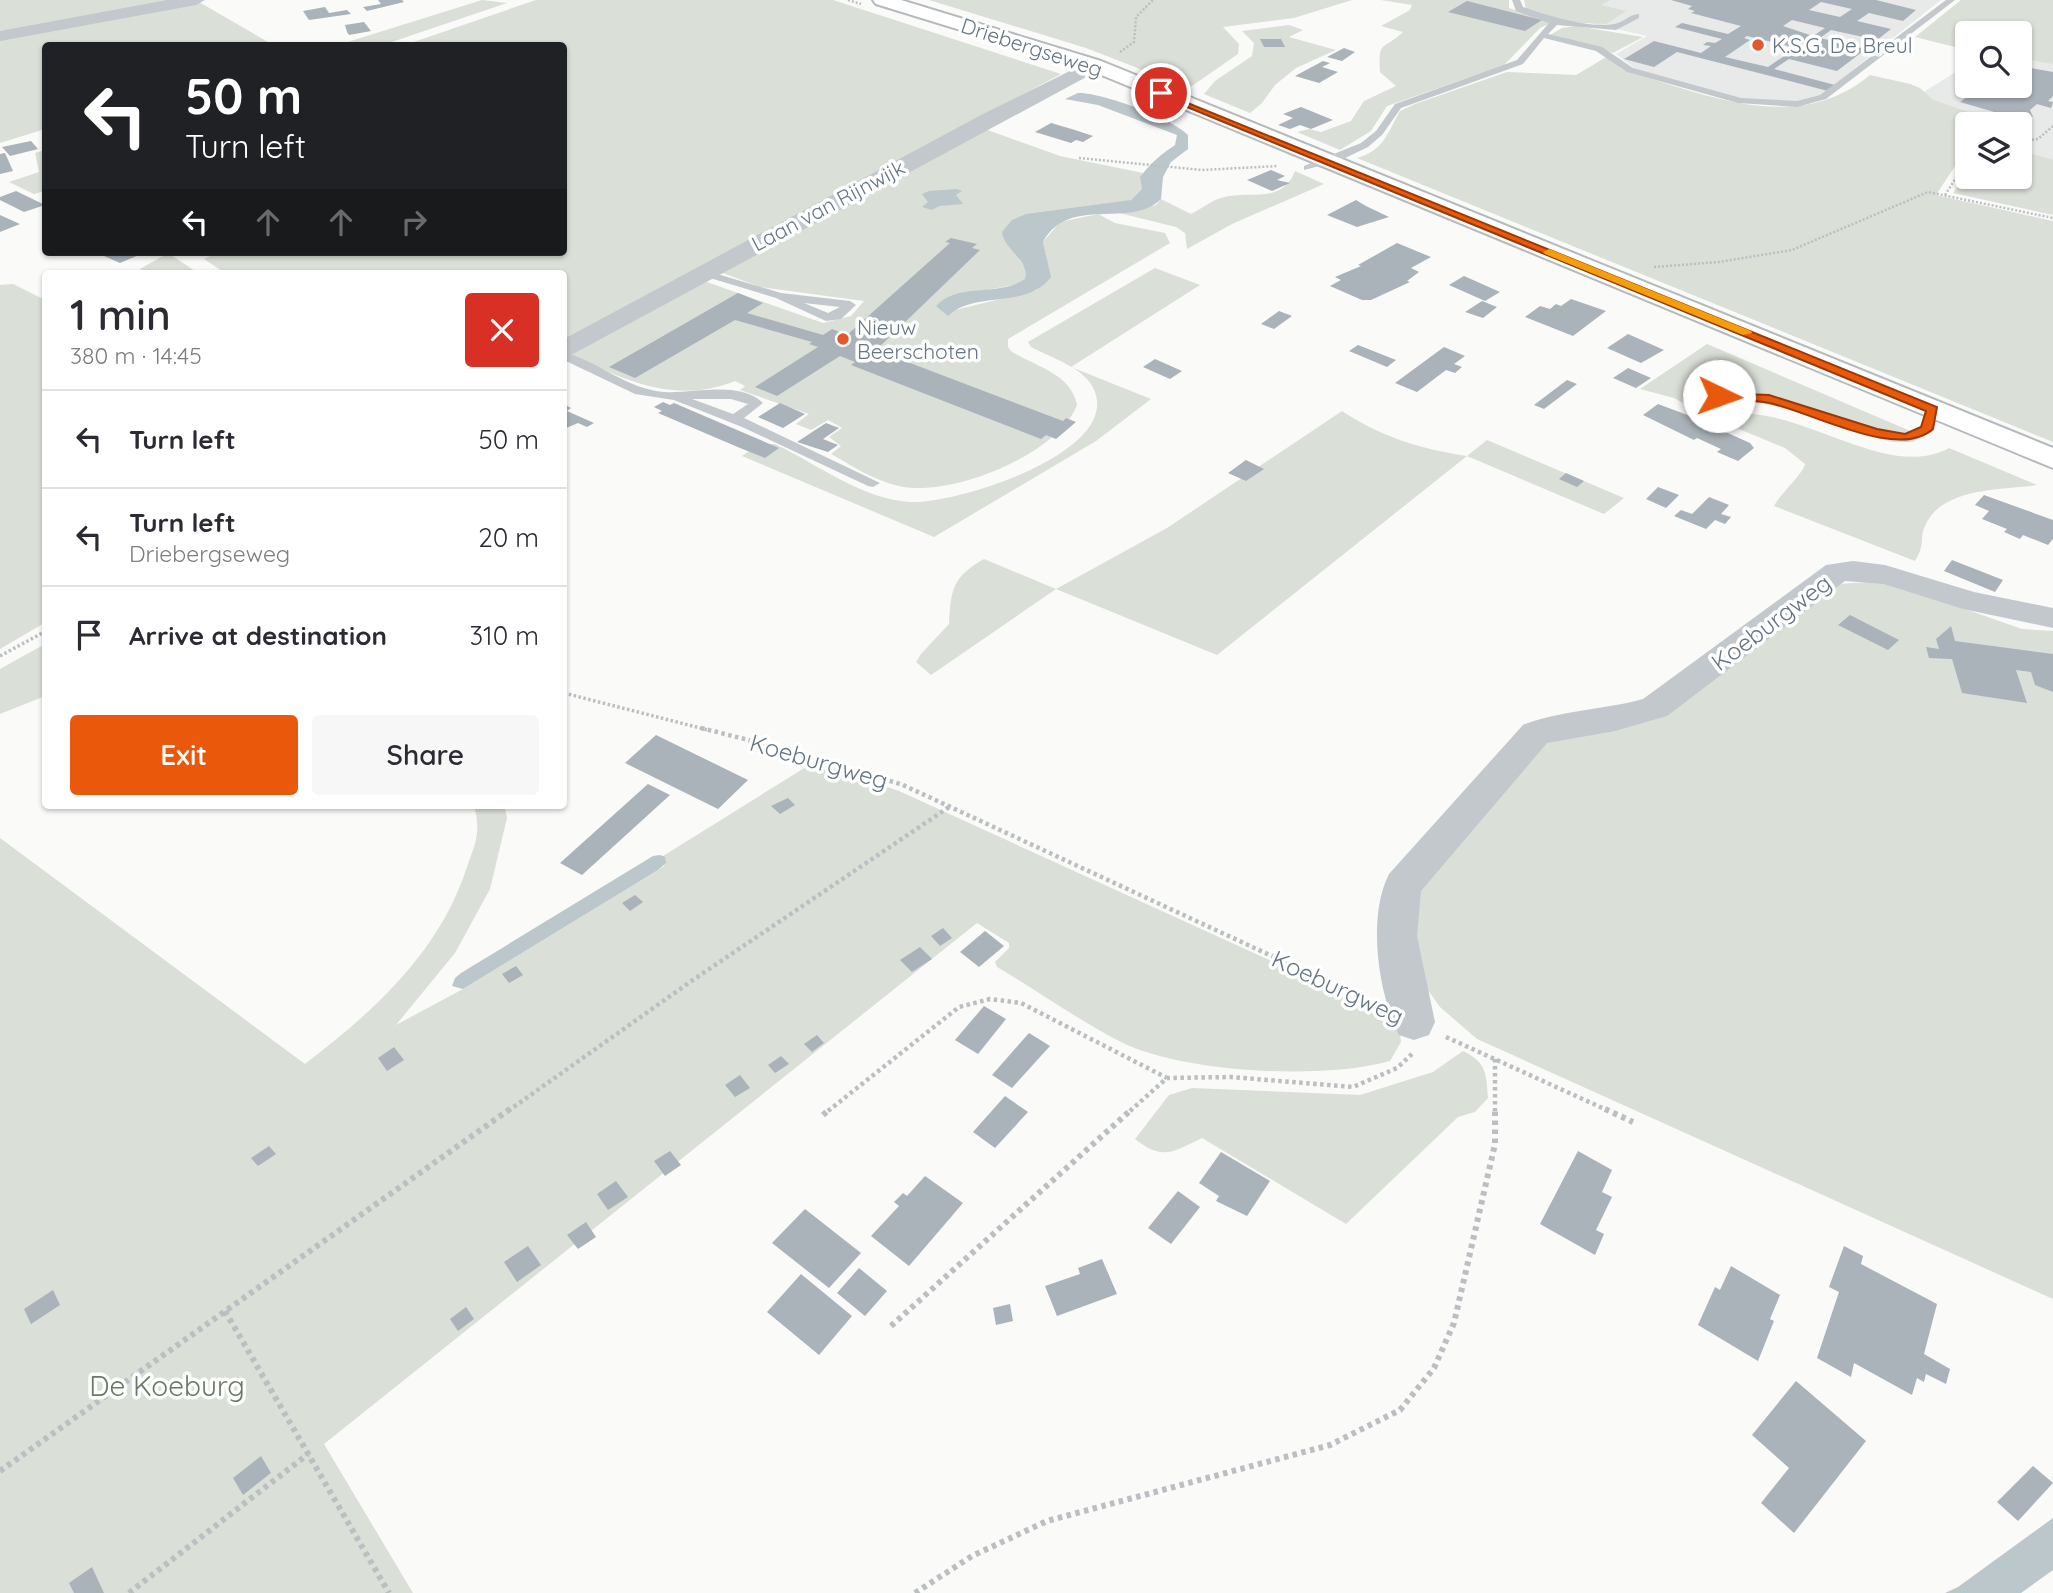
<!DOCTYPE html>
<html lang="en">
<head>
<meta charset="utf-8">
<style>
	body { margin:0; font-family:Quicksand,sans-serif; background:#f7f7f7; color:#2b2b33; height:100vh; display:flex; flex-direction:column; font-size:26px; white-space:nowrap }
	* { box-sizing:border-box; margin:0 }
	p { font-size:23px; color:#7c7c81 }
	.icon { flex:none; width:38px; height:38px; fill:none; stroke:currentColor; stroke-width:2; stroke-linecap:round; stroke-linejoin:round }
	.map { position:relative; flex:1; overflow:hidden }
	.sheet { position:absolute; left:42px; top:270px; width:525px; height:539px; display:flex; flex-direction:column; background:#fff; border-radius:7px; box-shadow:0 2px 5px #0004 }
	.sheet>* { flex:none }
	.hud { position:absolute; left:42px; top:42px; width:525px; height:214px; border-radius:7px; box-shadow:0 2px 5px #0004; background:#202124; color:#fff; overflow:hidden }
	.tools { position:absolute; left:1955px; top:21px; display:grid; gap:14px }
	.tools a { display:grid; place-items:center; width:77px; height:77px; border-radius:7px; background:#fff; box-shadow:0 2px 5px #0004; font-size:35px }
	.pin { position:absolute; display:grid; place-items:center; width:60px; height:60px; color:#fff; margin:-30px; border:4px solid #fff; border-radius:50%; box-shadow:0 2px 7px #0007 }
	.me { position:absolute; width:77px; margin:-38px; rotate:93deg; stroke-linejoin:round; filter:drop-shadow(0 0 5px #0008) }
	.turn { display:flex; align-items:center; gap:24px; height:147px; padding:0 28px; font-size:32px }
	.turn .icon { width:91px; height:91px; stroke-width:2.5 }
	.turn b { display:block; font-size:49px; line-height:60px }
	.lanes { display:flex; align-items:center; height:66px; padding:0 28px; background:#0003; justify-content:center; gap:35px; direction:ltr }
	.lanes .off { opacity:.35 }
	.round { display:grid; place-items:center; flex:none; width:74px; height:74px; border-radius:7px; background:#f7f7f7 }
	.overview { display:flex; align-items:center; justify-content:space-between; height:119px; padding:0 28px }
	h1 { font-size:42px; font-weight:600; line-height:52px }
	.primary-button { display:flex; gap:14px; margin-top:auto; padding:14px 28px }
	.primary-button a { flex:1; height:80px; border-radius:7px; background:#ea580c; color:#fff; font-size:28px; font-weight:600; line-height:80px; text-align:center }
	.primary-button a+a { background:#f7f7f7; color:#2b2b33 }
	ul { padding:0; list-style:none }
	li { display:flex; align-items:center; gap:21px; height:98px; padding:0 28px; border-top:2px solid #e1e1e2 }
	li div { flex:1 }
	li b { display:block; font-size:26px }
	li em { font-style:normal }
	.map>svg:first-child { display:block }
	.built { fill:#e8e9e9 }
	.green { fill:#dadfd7 }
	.water { fill:#bbc7cb }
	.building { fill:#aab3b9; fill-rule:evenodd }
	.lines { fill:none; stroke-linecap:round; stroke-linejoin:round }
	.primary-casing { stroke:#b5babe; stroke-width:4 }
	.path-far3 { stroke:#bbbfc2; stroke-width:2.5; stroke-dasharray:2 2; stroke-linecap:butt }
	.path-far2 { stroke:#bbbfc2; stroke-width:3.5; stroke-dasharray:2.5 2.5; stroke-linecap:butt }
	.path-far1 { stroke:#bbbfc2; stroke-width:4.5; stroke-dasharray:3.5 3.5; stroke-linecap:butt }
	.path { stroke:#bbbfc2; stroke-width:6; stroke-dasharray:4.5 4.5; stroke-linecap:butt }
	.service { fill:#c3c8cc; fill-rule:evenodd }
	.minor { fill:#c3c8cc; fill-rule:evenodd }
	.primary { fill:#fff; fill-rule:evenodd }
	.route { fill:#ea580c; stroke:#983908; stroke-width:2 }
	.slow { fill:#f59e0b }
	.poi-dot { fill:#e4572e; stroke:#fff; stroke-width:2.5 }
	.labels { text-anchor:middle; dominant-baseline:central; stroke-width:7; stroke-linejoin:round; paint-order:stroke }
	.far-poi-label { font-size:21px; fill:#657683; stroke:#fff; text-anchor:start }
	.far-street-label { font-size:21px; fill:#657683; stroke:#fff }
	.street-label { font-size:24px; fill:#657683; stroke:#fff }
	.near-park-label { font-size:28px; fill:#687a64; stroke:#fff }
</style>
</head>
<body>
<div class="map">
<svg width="2053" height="1593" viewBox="0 0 2053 1593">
	<rect width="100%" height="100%" fill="#fafaf8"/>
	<path class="built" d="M1549 0H1941L1821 95 1796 102 1736 99 1638 71 1616 54 1647 36 1532 10Z
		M2053 51V165L2020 155V124H1967L1914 98 1967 65V86H2020V55Z"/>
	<path class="green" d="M0 0H180L0 32Z
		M482 0 507 3 383 45H338Z
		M536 0H833L1061 74 564 340V273H225L204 259 219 252H564V46L405 45Z
		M929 0H1352L1294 18 1223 27 1239 44 1238 54 1189 88 1086 48Z
		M1381 0H1509V8L1551 23 1540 28 1504 65 1387 106 1371 131 1340 150 1297 132 1309 129 1321 132 1351 121 1364 101 1396 86 1380 72C1378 39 1383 51 1403 32L1381 26 1410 10 1412 5Z
		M1524 0H1610L1601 5 1626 11 1606 24 1561 22 1526 9Z
		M1961 0H2053V64L2020 58V33H1967V50L1915 37Z
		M199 2 273 45 46 46 45 129 0 143V37Z
		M1289 25 1303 30 1289 37 1336 50 1296 68 1275 85 1262 103 1250 113 1204 94 1215 81 1252 56 1254 43 1242 31Z
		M1576 26 1643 37 1613 53 1550 35 1562 28Z
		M1608 56 1622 69 1632 73C1710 96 1798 135 1870 75L1910 84 1920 88 1933 100 1998 122 1999 124H1967V155L1957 163 1936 195 2053 221V442L1357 158C1384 150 1387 134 1400 111L1415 104 1507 72 1576 75Z
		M985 129 1060 156 1143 173 1141 177 1142 189 1131 200 1121 203 1050 211 1019 259 1025 268 1026 279 1018 284 982 291 955 310 1037 290 1047 260 1043 242 1060 222 1098 214 1115 223 1165 233 1170 243 1008 339V347L1011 351C1035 367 1071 373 1077 405 1058 455 949 498 899 486 875 481 852 466 831 454L841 446 829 437 842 428 828 420 811 430 796 424 809 414 740 390 745 386 735 381C675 405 624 380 570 354L704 281 823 323 851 316 864 301 760 287 720 272Z
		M45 150V191L34 194 9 182 39 172 35 153Z
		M2020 150 2053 160V215L1953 193 1967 175 2020 177Z
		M1295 171 1324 184 1232 224 1187 249 1185 233 1176 227 1115 212 1156 205 1161 199 1191 214C1201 209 1211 201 1221 198 1249 189 1281 206 1295 171Z
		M168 253 198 273H146L140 269Z
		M1155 268 1200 285 1071 367 1151 399 1096 441 934 537 742 456 759 444H775C817 464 863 500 911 502 955 504 1118 454 1095 392 1087 368 1051 358 1031 347L1028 342Z
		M13 284 45 300 46 622 0 649V285Z
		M1707 344 1922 436 1913 442H1892C1832 427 1761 382 1702 414L1674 398 1640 389Z
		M1342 411C1381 437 1421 449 1467 456L1487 440 1624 498 1604 514 1467 456 1217 655 1056 589 931 675 916 662 921 654 949 624C951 590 952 577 984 559L1056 589 1167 528Z
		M1739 414C1806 410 1889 481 1949 448L2037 485C2002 490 1941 487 1925 526 1919 539 1926 543 1915 561L1774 506C1781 493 1803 474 1805 464L1785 448 1722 422Z
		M1885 581 2022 629 2053 631V1299L1477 1039 1440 1007 1420 979 1411 906 1428 874 1533 746 1671 711 1838 584Z
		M45 644V696L0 714V669Z
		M814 762 899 791 1383 1012 1398 1021 1401 1042 1390 1061C1323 1080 1183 1073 1121 1042 1078 1020 1038 991 997 967L995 962 1009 948V943L977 923 324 1444 413 1593H0V838L305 1064C374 1011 439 953 467 867 476 842 481 832 474 805H504L507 818 490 889 455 953 396 1025 463 989 658 870 664 866 663 856Z
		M1463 1051C1487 1063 1486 1073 1488 1098L1475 1112 1458 1117 1346 1224 1202 1138C1173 1152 1163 1161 1135 1139L1169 1095 1192 1088 1360 1095 1433 1072Z"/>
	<path class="water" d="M1078 93C1100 92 1172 118 1188 135V149L1171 162 1163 177 1161 199C1130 230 1069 194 1043 242L1051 277C1026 310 975 290 948 316L936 306C958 282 999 297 1025 279 1030 260 1004 250 1002 232L1012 220 1026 214 1131 200 1142 189 1140 177C1151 163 1160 155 1175 145L1177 135 1098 105 1065 99Z
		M957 189 962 191 956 195 963 204 939 206 932 210 922 207 928 202 922 194 929 191Z
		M660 855 665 857 666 863 658 870 463 989 452 986 455 978 461 973 653 856Z
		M2053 1518V1570L2021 1593H1945L1958 1587Z"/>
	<path class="building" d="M378 0H402L404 2 367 11 363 7 381 4Z
		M1671 0H1876L1916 10 1903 21 1869 13 1857 21 1891 29 1877 40 1831 30 1820 38 1866 49 1837 71 1789 59 1774 69 1835 85 1828 91 1677 52 1654 67 1624 59 1654 41 1701 53 1711 46 1703 45 1707 42 1715 43 1722 39 1675 27 1682 23 1728 34 1741 26 1691 13 1695 11 1688 9 1692 6ZM1821 2 1852 9 1840 17 1809 10ZM1792 20 1825 28 1813 36 1783 26ZM1747 36 1796 48 1768 67 1725 57 1750 40 1744 38Z
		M1467 1 1542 20 1525 31 1448 12Z
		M325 7 329 13 347 10 351 14 309 20 303 11Z
		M364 22 371 31 349 35 347 32 345 25Z
		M1260 39H1281L1285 47H1264Z
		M1344 48 1355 52 1342 61 1327 57Z
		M1323 61 1330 63 1322 67 1338 72 1319 83 1295 76Z
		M2020 66 2053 72V96L2048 101 2053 102 2051 108 2037 104 2030 110 2033 117 2018 119 1960 102 1970 95 1991 97 1997 92 1975 86H2020Z
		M1301 107 1333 120 1311 129 1300 125 1290 129 1278 125 1293 118 1283 114Z
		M1051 123 1075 130 1093 136 1083 142 1076 140 1071 143 1035 132Z
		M31 141 38 149 10 156 2 147Z
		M5 153 13 171 0 174V154Z
		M1271 170 1285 176 1277 180 1290 183 1272 191 1247 180Z
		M16 191 45 205 24 212 0 200V197Z
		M1356 200 1366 206 1389 217 1357 227 1327 215Z
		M0 215 20 224 0 232Z
		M951 238 977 244 972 248 980 250 876 350 1063 421 1066 418 1076 422 1056 439 1046 435 1041 439 851 365 855 362 840 356 777 396 755 387 818 347 809 344 812 342 735 320 635 378 609 367 738 293 763 303 747 313 823 335 832 329 847 335 950 243 945 242Z
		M1397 243 1431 257 1411 268 1419 272 1407 281 1410 282 1371 300H1362L1330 286 1341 280 1335 277 1361 266 1358 265Z
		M113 252H146L120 263 104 256Z
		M1464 276 1500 292 1485 301 1449 285Z
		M1571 299 1606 311 1573 336 1525 317 1540 306 1550 309 1556 304 1561 306Z
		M1482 301 1497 307 1483 318 1465 312Z
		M1279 311 1292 316 1274 329 1261 324Z
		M1628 334 1664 350 1641 363 1607 348Z
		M1358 345 1396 360 1387 367 1349 351Z
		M1444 347 1465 356 1454 364 1462 367 1455 373 1446 370 1417 392 1395 383Z
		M1155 359 1182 371 1170 379 1143 367Z
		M1628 368 1651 378 1636 388 1613 378Z
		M1567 380 1577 384 1544 409 1534 405Z
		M663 402 670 405 674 403 779 448 765 458 740 448 658 413 662 411 654 407Z
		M780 403 805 414 783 428 758 417Z
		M564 404 571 408 567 411 594 423 587 427 578 423 564 429 566 419 564 418Z
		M1658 404 1714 425 1712 426 1750 443 1754 448 1738 461 1717 452 1721 449 1697 438 1694 440 1643 415Z
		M826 423 839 428 823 439 838 445 828 452 797 442Z
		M1246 460 1264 469 1246 481 1228 473Z
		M1566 473 1584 481 1577 487 1559 479Z
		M1658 487 1679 495 1666 508 1646 499Z
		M1984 495 2053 520V539L2048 545 2023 535 2020 539 2004 532 2007 529 1982 519 1989 511 1975 505Z
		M1709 497 1729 505 1721 514 1731 517 1725 524 1715 520 1706 529 1674 516 1681 510 1692 514Z
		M1952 560 2003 580 1995 592 1944 571Z
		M1850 615 1899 640 1888 650 1838 625Z
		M1951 626 1955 641 2053 654V692L2035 685 2031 672 2016 670 2027 703 1962 693 1952 659 1929 658 1926 647 1939 649 1936 639Z
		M656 735 748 780 718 809 625 763Z
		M648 784 670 795 582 875 560 863Z
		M788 798 795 805 780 814 771 806Z
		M635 895 643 902 630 911 622 903Z
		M943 928 952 938 940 946 931 936Z
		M985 931 1004 946 979 967 960 952Z
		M920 947 932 959 912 972 900 960Z
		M516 966 523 975 509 983 502 974Z
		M984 1006 1006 1019 978 1054 955 1040Z
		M1029 1033 1050 1046 1012 1088 992 1075Z
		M817 1035 824 1043 812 1052 804 1044Z
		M394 1047 404 1060 387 1071 378 1058Z
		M781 1056 789 1064 775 1073 768 1065Z
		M740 1075 750 1088 735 1097 725 1085Z
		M1005 1096 1028 1112 995 1148 973 1132Z
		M269 1146 276 1154 258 1166 251 1158Z
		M670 1151 681 1165 665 1176 654 1161Z
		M1578 1151 1612 1170 1602 1192 1612 1197 1596 1230 1604 1234 1595 1255 1540 1224Z
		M1221 1152 1270 1181 1247 1216 1216 1201 1219 1196 1199 1183Z
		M925 1176 963 1203 909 1266 871 1236 899 1206 894 1202 903 1193 907 1196Z
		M616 1181 628 1197 608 1210 597 1194Z
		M1178 1191 1200 1207 1171 1244 1148 1228Z
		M805 1209 861 1253 829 1288 772 1243Z
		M586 1222 596 1237 578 1249 567 1235Z
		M528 1246 541 1265 517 1282 504 1262Z
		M1844 1246 1863 1256 1861 1264 1937 1304 1924 1354 1950 1369 1946 1384 1926 1374 1924 1382 1917 1378 1912 1395 1854 1363 1851 1377 1817 1358 1839 1292 1829 1287Z
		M1102 1259 1117 1294 1057 1316 1045 1286 1080 1274 1078 1268Z
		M1731 1266 1780 1295 1770 1319 1774 1321 1758 1361 1698 1325 1715 1287 1720 1290Z
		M859 1268 887 1291 865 1316 837 1293Z
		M801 1274 852 1316 819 1355 767 1312Z
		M53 1290 60 1305 31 1324 24 1309Z
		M1010 1304 1013 1321 996 1325 993 1308Z
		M466 1307 474 1319 458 1331 450 1319Z
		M1796 1381 1866 1441 1794 1533 1761 1503 1789 1468 1752 1435Z
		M261 1456 271 1473 243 1495 233 1478Z
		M2033 1466 2053 1483 2018 1521 1997 1502Z
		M92 1567 104 1593H74L69 1583Z"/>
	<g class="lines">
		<defs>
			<path id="primary" d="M873 0H901L1101 61 2053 448V468L1087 69 876 4Z"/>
		</defs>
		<use href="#primary" class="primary-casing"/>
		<path class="path-far3" d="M848 0 861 4
			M1120 52 1134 42 1136 17 1153 0
			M2020 141 2038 139 2053 126
			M1079 158 1202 170 1278 166
			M1945 195 1967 161
			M1654 267 1719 262 1792 250 1928 192 2053 218"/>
		<path class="path-far2" d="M0 656 46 631
			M564 693 708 730"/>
		<path class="path-far1" d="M701 728 796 752 903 785 1371 1002
			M1446 1037 1609 1111
			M1495 1059V1111
			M508 1111 690 982 949 807
			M828 1111 959 1007 990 999 1021 1003 1167 1078
			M1130 1111 1167 1078 1231 1077 1353 1087 1397 1068 1412 1054"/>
		<path class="path" d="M1605 1109 1633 1122
			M823 1115 830 1109
			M225 1311 389 1593
			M891 1326 1132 1109
			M0 1471 510 1109
			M129 1593 308 1454
			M915 1593 972 1556 1047 1521 1330 1445 1400 1410 1434 1368 1454 1323 1495 1144V1109"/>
		<path class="service" d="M1512 0H1520L1523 7C1545 15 1591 29 1614 24 1623 23 1629 14 1639 14V18L1616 30 1557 25 1548 34 1602 47 1633 68 1741 98 1797 101 1820 95 1946 0H1955L1826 99 1797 107 1738 103 1627 72 1596 51 1544 38 1523 64 1401 108 1382 135 1368 147 1339 161 1304 170V166L1361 143 1376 131 1395 104 1517 60 1549 23 1516 11Z
			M704 270 781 293 850 301 856 305 841 319 826 321 776 298 700 275 698 273ZM804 303 840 307 828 313Z
			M564 352C599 362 627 389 664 392 694 394 739 380 763 403L744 418 880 483 873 487 868 486 742 427 674 400 635 394 564 360ZM692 399H731L748 404 733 414Z
			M1719 392 1769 395 1877 428 1906 434 1921 427 1928 407H1938L1940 410 1932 432 1907 442 1870 435 1768 403 1714 399V393Z"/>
		<path class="minor" d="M167 0H205L196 5 0 41V31Z
			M1094 59 1103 65 1101 69 573 354 564 357V339L983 114Z
			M1853 561 1885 565 1974 592 2053 608V628L1963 609 1884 584 1845 581 1667 716 1615 731 1547 743 1421 891 1417 936 1435 1022 1429 1035 1414 1040 1399 1035C1378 993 1367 917 1389 874L1523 725C1561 710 1603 710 1643 699L1826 565Z"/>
		<use href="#primary" class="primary"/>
	</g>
	<path class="route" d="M1158 91 1937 407 1933 429C1898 461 1810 411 1769 403 1751 399 1733 402 1715 399L1713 396 1719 393 1769 395 1877 429 1905 434 1921 427 1926 411 1158 95Z"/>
	<path class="slow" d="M1549 249 1751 331 1752 333 1743 335 1545 254 1543 252Z"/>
	<g class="poi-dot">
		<circle cx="1758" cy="45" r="7"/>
		<circle cx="843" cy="339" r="7"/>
	</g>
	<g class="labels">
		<g class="far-poi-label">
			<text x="1772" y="45">K.S.G. De Breul</text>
			<text x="857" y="327">Nieuw<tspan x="857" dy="24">Beerschoten</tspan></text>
		</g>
		<g class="far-street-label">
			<text transform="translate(1032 47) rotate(18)">Driebergseweg</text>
			<text transform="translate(828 205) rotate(-28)">Laan van Rijnwijk</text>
		</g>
		<g class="street-label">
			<text transform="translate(1771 622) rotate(-37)">Koeburgweg</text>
			<text transform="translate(819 761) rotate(16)">Koeburgweg</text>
			<text transform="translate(1338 987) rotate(25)">Koeburgweg</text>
		</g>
		<g class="near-park-label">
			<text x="167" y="1385">De Koeburg</text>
		</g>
	</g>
</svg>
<div class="tools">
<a><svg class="icon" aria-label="search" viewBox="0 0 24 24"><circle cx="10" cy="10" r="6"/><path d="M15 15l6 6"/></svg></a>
<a><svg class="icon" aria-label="layers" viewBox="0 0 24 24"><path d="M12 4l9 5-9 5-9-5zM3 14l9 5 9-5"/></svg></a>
</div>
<div class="pin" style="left:1161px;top:93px;background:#d93025"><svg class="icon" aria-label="arrive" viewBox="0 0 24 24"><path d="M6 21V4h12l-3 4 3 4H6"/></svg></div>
<svg class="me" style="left:1719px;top:396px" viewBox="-20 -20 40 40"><circle r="19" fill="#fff"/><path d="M0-13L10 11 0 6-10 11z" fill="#ea580c"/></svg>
<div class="hud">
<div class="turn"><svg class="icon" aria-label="left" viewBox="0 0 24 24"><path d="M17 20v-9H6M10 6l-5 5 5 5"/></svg><div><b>50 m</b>Turn left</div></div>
<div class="lanes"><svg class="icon" aria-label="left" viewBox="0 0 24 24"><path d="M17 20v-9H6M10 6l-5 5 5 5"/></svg><svg class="icon off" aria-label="ahead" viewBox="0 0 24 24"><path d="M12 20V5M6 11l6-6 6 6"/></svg><svg class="icon off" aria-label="ahead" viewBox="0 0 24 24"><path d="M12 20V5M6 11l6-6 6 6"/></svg><svg class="icon off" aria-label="right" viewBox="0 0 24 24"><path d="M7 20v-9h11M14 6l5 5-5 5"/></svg></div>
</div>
<section class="sheet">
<div class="overview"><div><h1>1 min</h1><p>380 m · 14:45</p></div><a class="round" style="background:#d93025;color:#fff"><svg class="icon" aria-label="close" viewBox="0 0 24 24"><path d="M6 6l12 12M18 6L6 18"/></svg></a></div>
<ul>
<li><svg class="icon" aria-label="left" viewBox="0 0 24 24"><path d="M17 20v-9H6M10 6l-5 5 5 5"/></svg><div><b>Turn left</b></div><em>50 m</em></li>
<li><svg class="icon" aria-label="left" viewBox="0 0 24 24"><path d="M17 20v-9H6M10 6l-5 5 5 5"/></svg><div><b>Turn left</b><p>Driebergseweg</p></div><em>20 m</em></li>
<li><svg class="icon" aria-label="arrive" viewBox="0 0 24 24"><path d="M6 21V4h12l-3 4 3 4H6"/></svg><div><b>Arrive at destination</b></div><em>310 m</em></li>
</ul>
<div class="primary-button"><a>Exit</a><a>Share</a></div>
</section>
</div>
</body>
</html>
